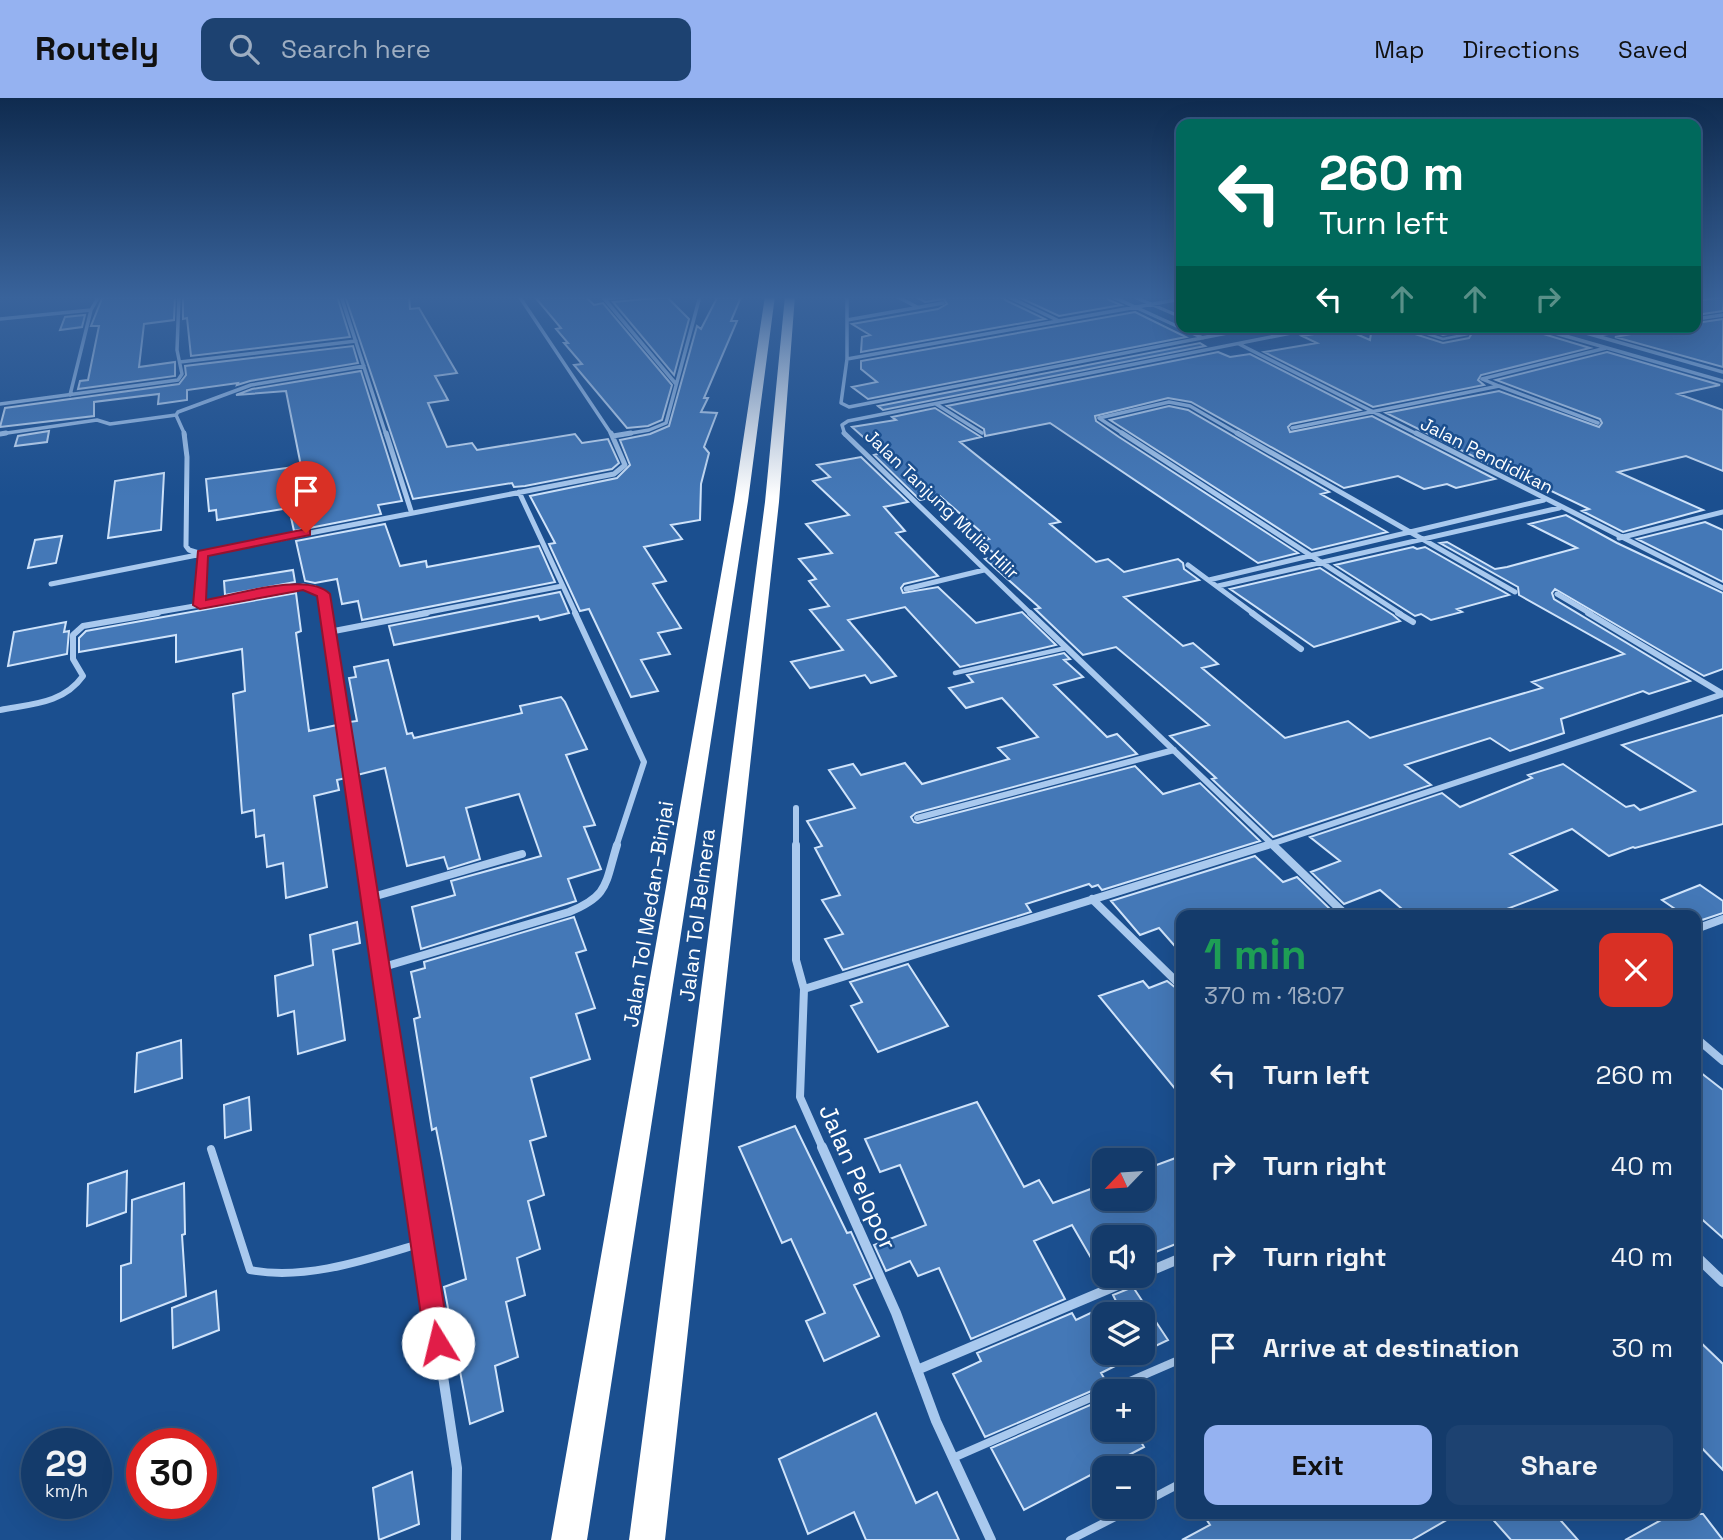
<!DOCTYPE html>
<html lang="en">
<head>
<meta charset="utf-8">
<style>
	body { margin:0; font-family:"Space Grotesk",sans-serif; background:#1d4271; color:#f1f3f6; height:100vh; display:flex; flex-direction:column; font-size:26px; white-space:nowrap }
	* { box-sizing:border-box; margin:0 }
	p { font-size:23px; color:#9dadc1 }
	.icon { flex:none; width:38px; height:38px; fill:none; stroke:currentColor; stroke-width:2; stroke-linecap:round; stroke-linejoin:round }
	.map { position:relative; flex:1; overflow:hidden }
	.details { position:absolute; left:1176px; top:812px; width:525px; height:609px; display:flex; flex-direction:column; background:#143b6b; border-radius:14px; box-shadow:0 7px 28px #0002,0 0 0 2px #33557e }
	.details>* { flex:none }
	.guide { position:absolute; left:1176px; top:21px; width:525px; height:214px; border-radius:14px; box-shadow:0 7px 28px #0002,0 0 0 2px #33557e; background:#00695c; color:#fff; overflow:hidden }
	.needle { width:46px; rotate:245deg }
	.controls { position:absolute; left:1092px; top:1050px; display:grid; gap:14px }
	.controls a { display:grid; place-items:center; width:63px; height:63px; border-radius:14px; background:#143b6b; box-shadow:0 7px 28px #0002,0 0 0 2px #33557e; font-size:35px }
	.speed { position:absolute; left:21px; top:1330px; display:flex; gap:14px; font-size:35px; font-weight:700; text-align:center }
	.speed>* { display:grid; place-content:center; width:91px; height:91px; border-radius:50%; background:#143b6b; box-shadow:0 7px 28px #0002,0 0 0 2px #33557e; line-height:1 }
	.speed small { font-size:18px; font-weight:400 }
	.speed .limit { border:10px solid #d22; background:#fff; color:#111 }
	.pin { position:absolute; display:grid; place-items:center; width:60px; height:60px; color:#fff; margin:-72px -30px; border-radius:50% 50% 50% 0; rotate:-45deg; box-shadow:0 0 7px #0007 }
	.pin .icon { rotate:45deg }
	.me { position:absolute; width:77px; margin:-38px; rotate:351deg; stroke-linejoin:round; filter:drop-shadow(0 0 5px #0008) }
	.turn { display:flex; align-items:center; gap:24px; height:147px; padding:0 28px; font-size:32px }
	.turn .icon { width:91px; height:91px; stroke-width:2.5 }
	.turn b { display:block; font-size:49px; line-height:60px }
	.lanes { display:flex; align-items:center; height:66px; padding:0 28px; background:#0003; justify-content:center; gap:35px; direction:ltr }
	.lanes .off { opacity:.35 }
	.round { display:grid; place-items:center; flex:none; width:74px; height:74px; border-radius:14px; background:#1d4271 }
	.head { display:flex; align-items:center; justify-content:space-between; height:119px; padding:0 28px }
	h1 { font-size:42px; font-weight:600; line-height:52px; color:#1e9e55 }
	.cta { display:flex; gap:14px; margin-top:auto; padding:14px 28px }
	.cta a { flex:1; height:80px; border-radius:14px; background:#95b2f1; color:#111; font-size:28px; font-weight:600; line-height:80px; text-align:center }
	.cta a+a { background:#1d4271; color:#f1f3f6 }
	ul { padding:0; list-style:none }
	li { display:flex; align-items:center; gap:21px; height:91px; padding:0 28px }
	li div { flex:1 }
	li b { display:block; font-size:26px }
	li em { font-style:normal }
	header { display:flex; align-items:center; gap:42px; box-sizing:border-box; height:98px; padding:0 35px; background:#95b2f1; color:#111 }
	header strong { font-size:33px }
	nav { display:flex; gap:38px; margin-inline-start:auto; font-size:24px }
	.search { width:490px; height:63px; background:#1d4271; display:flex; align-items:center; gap:18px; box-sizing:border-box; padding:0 24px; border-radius:14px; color:#9dadc1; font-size:26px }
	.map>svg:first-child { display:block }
	.building { fill:#4478b7; stroke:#cfe3fa; stroke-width:2 }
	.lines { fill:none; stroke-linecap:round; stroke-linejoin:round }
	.service-far2 { stroke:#a9c9ee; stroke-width:2.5 }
	.service-far1 { stroke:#a9c9ee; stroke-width:4.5 }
	.service { stroke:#a9c9ee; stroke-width:8 }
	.minor-far4 { stroke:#a9c9ee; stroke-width:3.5 }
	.minor-far3 { stroke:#a9c9ee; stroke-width:5 }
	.minor-far2 { stroke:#a9c9ee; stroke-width:6 }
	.minor-far1 { stroke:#a9c9ee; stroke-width:8 }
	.minor { stroke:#a9c9ee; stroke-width:10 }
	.motorway { fill:#fff; fill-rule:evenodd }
	.route { fill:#e11d48; stroke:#92132f; stroke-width:2 }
	.labels { text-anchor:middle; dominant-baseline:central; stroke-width:5; stroke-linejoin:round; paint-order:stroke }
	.far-street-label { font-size:18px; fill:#fff; stroke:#1b4f8f }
	.street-label { font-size:21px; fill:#fff; stroke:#1b4f8f }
	.near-street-label { font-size:24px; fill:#fff; stroke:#1b4f8f }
</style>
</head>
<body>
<header>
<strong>Routely</strong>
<div class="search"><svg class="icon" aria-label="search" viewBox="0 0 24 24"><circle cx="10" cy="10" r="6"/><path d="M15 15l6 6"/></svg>Search here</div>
<nav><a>Map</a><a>Directions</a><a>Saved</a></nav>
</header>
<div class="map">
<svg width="1723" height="1442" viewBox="0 0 1723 1442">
	<rect width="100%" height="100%" fill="#1b4f8f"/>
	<path class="building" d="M103 198H175L174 222 144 226 139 269 175 264V278L78 291 80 283 88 282 99 228H91Z
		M183 198H337L350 239 191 258 187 220 183 221Z
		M345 198H409L410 211 419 210 457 275 435 278 448 302 428 305 447 349 472 345 477 352 575 336 582 345 608 341 619 365 612 371 525 388 514 389 512 385 413 401Z
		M534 198H585L594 207 603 205 672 287 662 322 648 328 627 330 574 267 582 266 564 245H568L556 231 561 230Z
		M718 198 741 199 731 223H737L704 300H708L701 314 717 315 704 349 709 355 701 386 700 422 671 427 682 441 644 449 666 483 653 486 681 530 658 535 670 556 641 562 658 593 631 599 589 511 580 513 549 446 555 445 530 398 617 380 630 367 620 342 650 336 669 328 697 228 701 231Z
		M914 198H1003L1005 202 1045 221 861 254 862 239 870 237 852 226 938 211 947 206 944 201 925 204Z
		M1016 198H1107L1109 202 1121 207 1059 218Z
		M667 199 689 221 674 277 613 204Z
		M1723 199V213L1696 217V203Z
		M1135 214 1186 239 868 301 852 289 877 284 861 271V263Z
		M85 217 82 229 60 232 65 219Z
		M1723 221V269L1615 239 1647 233 1650 229H1696V225Z
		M1372 229H1402L1405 233 1443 245 1469 240 1472 235 1467 232 1443 237 1420 229H1530L1533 233 1590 250 1481 277 1478 282 1484 287 1373 309 1264 254 1317 245 1302 238 1345 231 1370 242Z
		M1200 245 1205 248 883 312 878 308Z
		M353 248 358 265 250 283 237 287 238 285 187 292V302L158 306 159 296 94 304V318L0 329 5 310 179 286 186 277 185 268Z
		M1218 254 1230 259 1250 256 1360 312 1291 326 1288 329 1290 334 1372 318 1495 381 1456 390 1447 386 1424 391 1398 378 1344 390 1191 304 1168 300 1095 318 1096 323 1119 339 1298 455 1258 465 1050 325 985 338 984 331 947 308Z
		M1607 254 1720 287 1678 296 1723 312V373L1686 358 1618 374 1703 412 1623 434 1582 413 1589 411 1516 376 1511 377 1386 315 1499 293 1599 329 1602 325 1600 321 1496 282Z
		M361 273 402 403 378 407 381 416 294 433 289 410 217 422 216 412 209 413 206 381 301 368 286 293 236 297 252 291Z
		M1169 308 1188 312 1329 394 1321 396 1387 434 1312 452 1110 322Z
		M935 310 981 339 960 344 1060 424 1050 426 1096 464 1108 461 1124 474 1178 461 1183 465 1184 471 1199 482 1124 499 1183 548 1193 545 1218 566 1202 570 1285 640 1348 623 1370 640 1542 590 1532 584 1624 556 1519 497 1518 489 1440 445 1447 444 1495 471 1507 469 1577 450 1529 426 1566 417 1617 445 1723 495V571L1704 578 1555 491 1552 495 1554 501 1690 583 1649 596 1643 593 1561 621 1564 635 1510 653 1490 640 1405 667 1431 687 1273 739 1212 681 1216 680 1170 638 1209 627 1116 549 1083 557 1035 511 1040 510 985 461 997 458 980 443 989 441 940 398 920 402 874 357 881 355 852 329 896 322 892 319Z
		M49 333 47 344 15 348 18 338Z
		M861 359 908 404 884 409 905 433 896 435 938 478 904 486 901 490 903 495 938 489 976 525 1022 514 1056 547 960 569 905 509 848 522 896 578 871 585 865 577 810 590 791 564 843 552 810 512 829 508 809 483 816 481 799 461 832 455 806 426 849 417 813 383 830 379 817 367Z
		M164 375 161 432 108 440 115 383Z
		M1705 424 1723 432V484L1637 441Z
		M385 426 400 468 426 463 427 469 539 448 555 484 362 522 358 503 342 506 337 481 315 485 305 483 296 443Z
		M62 438 56 465 28 470 35 442Z
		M1413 449 1417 451 1425 449 1509 497 1457 511 1462 514 1431 522 1421 516 1415 518 1335 467Z
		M1320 470 1393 517 1400 523 1314 549 1230 491Z
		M293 472 295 484 225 497 224 483Z
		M560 494 569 515 540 522 538 518 394 547 389 528Z
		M296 495 301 533 296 535 309 633 337 627 346 680 337 682 339 692 314 698 327 789 286 800 283 765 267 769 264 737 256 739 254 712 242 715 233 596 245 593 242 551 176 564V537L79 554V540L86 533Z
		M66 524 64 534 69 533 67 556 8 568 14 534Z
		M1064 555 1070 561 1064 562 1083 579 1054 587 1107 639 1117 636 1137 656 916 715 911 719 914 724 918 725 1135 668 1163 696 1200 685 1260 743 1102 792 1098 787 1092 789 1089 786 1026 806 1031 814 843 872 825 841 843 836 822 802 840 797 815 750 822 748 807 723 855 710 829 672 853 666 861 677 905 665 922 686 1009 661 998 650 1038 639 1002 600 966 610 949 590 973 584 967 577Z
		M388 562 407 636 412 635 414 640 522 615 520 608 561 599 565 604 587 651 566 657 595 727 584 729 601 771 568 781 576 803 421 851 412 809 455 797 451 783 541 758 519 696 466 710 480 761 448 771 444 759 407 768 385 670 357 677 349 624 357 623 349 580 356 579 354 569Z
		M1723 617V726L1635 750 1633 749 1609 758 1572 731 1510 756 1557 792 1491 817H1409L1380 792 1344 806 1311 774 1340 763 1310 739 1442 695 1460 709 1532 680 1528 677 1563 666 1626 709 1634 707 1640 712 1695 693 1622 647Z
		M1255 758 1283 784 1297 779 1330 811 1312 817H1181V855L1159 830 1140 837 1111 803Z
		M1700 787 1723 803V815L1696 824V817H1684L1662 802Z
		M574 819 586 852 576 855 595 910 576 916 590 961 531 980 546 1038 530 1043 544 1097 528 1103 540 1151 517 1160 525 1197 506 1204 518 1259 495 1268 503 1313 470 1326 444 1189 466 1181 436 1030 432 1032 414 921 420 919 411 874 425 870 424 864Z
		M357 824 360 845 333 852 345 942 298 956 294 913 278 918 275 878 313 867 310 837Z
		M908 866 948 928 878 954 851 908 862 904 850 884Z
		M1143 883 1149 890 1167 883 1181 894V998L1099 898Z
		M181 942 182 980 135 994 137 955Z
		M1696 971 1723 992V1140L1696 1116Z
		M249 999 251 1032 225 1040 224 1007Z
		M977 1004 1024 1089 1039 1082 1053 1105 1104 1086V1101H1143V1072L1181 1058V1144L1143 1159V1139H1104V1178H1119L1105 1184 1072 1127 1034 1143 1065 1201 971 1241 939 1170 918 1178 910 1163 886 1173 874 1147 926 1127 900 1067 880 1074 865 1041Z
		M795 1028 847 1135 851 1134 872 1180 854 1187 879 1238 824 1263 806 1223 825 1215 791 1141 782 1145 739 1049Z
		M127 1073 126 1114 87 1128 88 1086Z
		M184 1085 185 1136 182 1137 186 1198 121 1223V1168L131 1165 132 1102Z
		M1133 1189 1168 1242 1143 1254V1216H1104V1255H1141L1101 1275 1104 1280 1103 1288 985 1339 953 1276 981 1263 977 1255 1072 1215 1076 1222 1116 1203 1113 1197Z
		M216 1193 219 1232 173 1250 172 1210Z
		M1696 1240 1723 1266V1372L1696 1344Z
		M1104 1301V1332H1134L1144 1349 1024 1412 991 1350Z
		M876 1315 916 1405 937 1394 959 1442H866L854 1414 808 1436 779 1361Z
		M412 1374 419 1426 379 1442 373 1390Z
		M1203 1416H1457L1412 1442H1182L1210 1427Z
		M1488 1416H1555L1578 1442H1511Z
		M1672 1416H1703L1723 1442H1625Z"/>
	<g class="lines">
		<path class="service-far2" d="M1406 229 1443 241 1468 236"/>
		<path class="service-far1" d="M955 575 1066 550"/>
		<path class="service" d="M211 1051 250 1172C306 1183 368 1161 422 1145
			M1107 1293 1181 1261
			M953 1360 1104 1294
			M1143 1405 1181 1385
			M1070 1442 1135 1409"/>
		<path class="minor-far4" d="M50 198H55
			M341 198 386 337
			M519 198 612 337
			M602 198 676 286
			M847 198V261L841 305 849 309 1258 229
			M896 198 917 209
			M1007 198 1057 222
			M1111 198 1203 240
			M1132 198 1181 219
			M605 201 628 198
			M0 221 91 212
			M1696 221 1723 217
			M847 222 943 205
			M1206 229 1221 236
			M1534 229 1723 283
			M1565 229 1723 274
			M1598 237 1646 229
			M1239 246 1419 337
			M847 261 1181 201
			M180 264 356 243
			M1499 288 1598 325
			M70 297 91 212 99 198
			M0 306 178 282 182 276 177 252 179 198
			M936 306 982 335
			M1292 330 1499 288 1482 281 1606 250
			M0 336 97 322 110 326 176 317
			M185 337 176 317 178 314 251 287 364 268
			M620 337 649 332 666 325 700 198
			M845 337 842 327 848 323 1321 229
			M1125 337 1099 320 1169 304 1190 308 1240 337"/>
		<path class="minor-far3" d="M386 335 411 413
			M844 335 1031 516
			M1122 335 1401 516
			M1237 335 1515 494
			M1416 335 1723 490
			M0 336 6 335
			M613 338 631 335
			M519 394 576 516
			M1619 440 1723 414
			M1188 467 1254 516
			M1209 482 1544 402
			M51 486 202 456 189 452 186 448 187 359 184 335
			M1218 488 1559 410
			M906 491 984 472
			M1557 496 1591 516
			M148 516 200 507
			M326 516 323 496 315 490 303 488 200 507 202 456 614 376 625 367 611 335
			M419 516 562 488"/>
		<path class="minor-far2" d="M326 515 362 749
			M575 515 644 664 616 749
			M1030 515 1275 749
			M1252 515 1301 551
			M1398 515 1413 524
			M1588 515 1723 596
			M329 534 427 515
			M0 612C31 606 63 606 83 578L73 561V537L83 528 158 515
			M796 710V749
			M917 720 1174 652
			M1262 749 1723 596"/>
		<path class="minor-far1" d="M362 747 408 1051
			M796 747V862L804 891 800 999 823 1051
			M1273 747 1346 817
			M369 800 522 756
			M1092 801 1181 888
			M1696 831 1723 821
			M380 870 569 814C609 798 605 786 617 747
			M804 891 1268 747
			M1696 940 1723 963"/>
		<path class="minor" d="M408 1049 457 1370 456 1442
			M822 1049 896 1215 936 1323 991 1442
			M1696 1158 1723 1184
			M1143 1176 1181 1160
			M917 1272 1139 1178"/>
		<path class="motorway" d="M765 198H775L748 403 587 1442H551L734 403Z
			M785 198H795L779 404 665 1442H629L765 404Z"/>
	</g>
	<linearGradient id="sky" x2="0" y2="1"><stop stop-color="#0f2b4f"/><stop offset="0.5" stop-color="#39639b"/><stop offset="1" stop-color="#39639b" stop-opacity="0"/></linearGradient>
	<rect width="1723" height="399" fill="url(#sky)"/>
	<path class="route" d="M306 431 310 432V437L208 458 206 502C235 497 308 473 330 496L450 1245 446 1253 438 1257 429 1253 425 1245 317 498 303 492 200 511 193 507 198 453Z"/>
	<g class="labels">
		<g class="far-street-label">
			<text transform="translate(1487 357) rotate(27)">Jalan Pendidikan</text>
			<text transform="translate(942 406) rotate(44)">Jalan Tanjung Mulia Hilir</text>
		</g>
		<g class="street-label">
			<text transform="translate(648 816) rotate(-81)">Jalan Tol Medan–Binjai</text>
			<text transform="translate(697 817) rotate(-83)">Jalan Tol Belmera</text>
		</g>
		<g class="near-street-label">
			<text transform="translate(858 1079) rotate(66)">Jalan Pelopor</text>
		</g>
	</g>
</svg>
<div class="controls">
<a><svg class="needle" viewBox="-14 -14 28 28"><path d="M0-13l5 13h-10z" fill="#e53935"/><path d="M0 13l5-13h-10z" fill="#9dadc1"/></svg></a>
<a><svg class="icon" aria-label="sound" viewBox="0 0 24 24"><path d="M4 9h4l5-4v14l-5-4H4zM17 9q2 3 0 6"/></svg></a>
<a><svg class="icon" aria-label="layers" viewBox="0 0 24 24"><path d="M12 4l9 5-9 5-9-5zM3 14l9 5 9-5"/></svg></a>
<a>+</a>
<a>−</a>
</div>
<div class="speed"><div>29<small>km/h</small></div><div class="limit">30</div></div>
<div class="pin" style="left:306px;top:435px;background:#d93025"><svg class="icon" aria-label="arrive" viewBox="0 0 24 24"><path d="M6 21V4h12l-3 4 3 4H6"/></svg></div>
<svg class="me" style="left:438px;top:1245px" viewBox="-20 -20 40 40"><circle r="19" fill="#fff"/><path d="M0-13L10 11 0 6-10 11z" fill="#e11d48"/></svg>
<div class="guide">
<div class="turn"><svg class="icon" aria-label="left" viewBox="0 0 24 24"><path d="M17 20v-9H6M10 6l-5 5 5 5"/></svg><div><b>260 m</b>Turn left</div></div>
<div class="lanes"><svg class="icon" aria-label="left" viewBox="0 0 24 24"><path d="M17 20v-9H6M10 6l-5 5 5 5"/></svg><svg class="icon off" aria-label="ahead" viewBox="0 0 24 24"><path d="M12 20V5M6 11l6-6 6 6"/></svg><svg class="icon off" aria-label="ahead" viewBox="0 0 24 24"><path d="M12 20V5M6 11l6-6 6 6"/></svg><svg class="icon off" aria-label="right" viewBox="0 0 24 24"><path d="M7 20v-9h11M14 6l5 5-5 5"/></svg></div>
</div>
<section class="details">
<div class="head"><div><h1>1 min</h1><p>370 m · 18:07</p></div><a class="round" style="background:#d93025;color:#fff"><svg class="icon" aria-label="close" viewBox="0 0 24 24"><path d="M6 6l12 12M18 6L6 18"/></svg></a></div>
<ul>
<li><svg class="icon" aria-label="left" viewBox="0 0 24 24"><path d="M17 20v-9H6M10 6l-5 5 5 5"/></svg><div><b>Turn left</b></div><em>260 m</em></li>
<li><svg class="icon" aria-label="right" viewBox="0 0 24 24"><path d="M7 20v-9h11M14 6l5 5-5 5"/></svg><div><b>Turn right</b></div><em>40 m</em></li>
<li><svg class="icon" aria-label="right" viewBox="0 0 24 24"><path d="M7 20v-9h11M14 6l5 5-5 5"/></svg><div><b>Turn right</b></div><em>40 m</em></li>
<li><svg class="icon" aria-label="arrive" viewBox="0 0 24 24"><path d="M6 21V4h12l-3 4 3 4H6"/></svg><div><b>Arrive at destination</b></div><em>30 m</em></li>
</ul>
<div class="cta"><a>Exit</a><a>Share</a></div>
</section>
</div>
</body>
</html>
